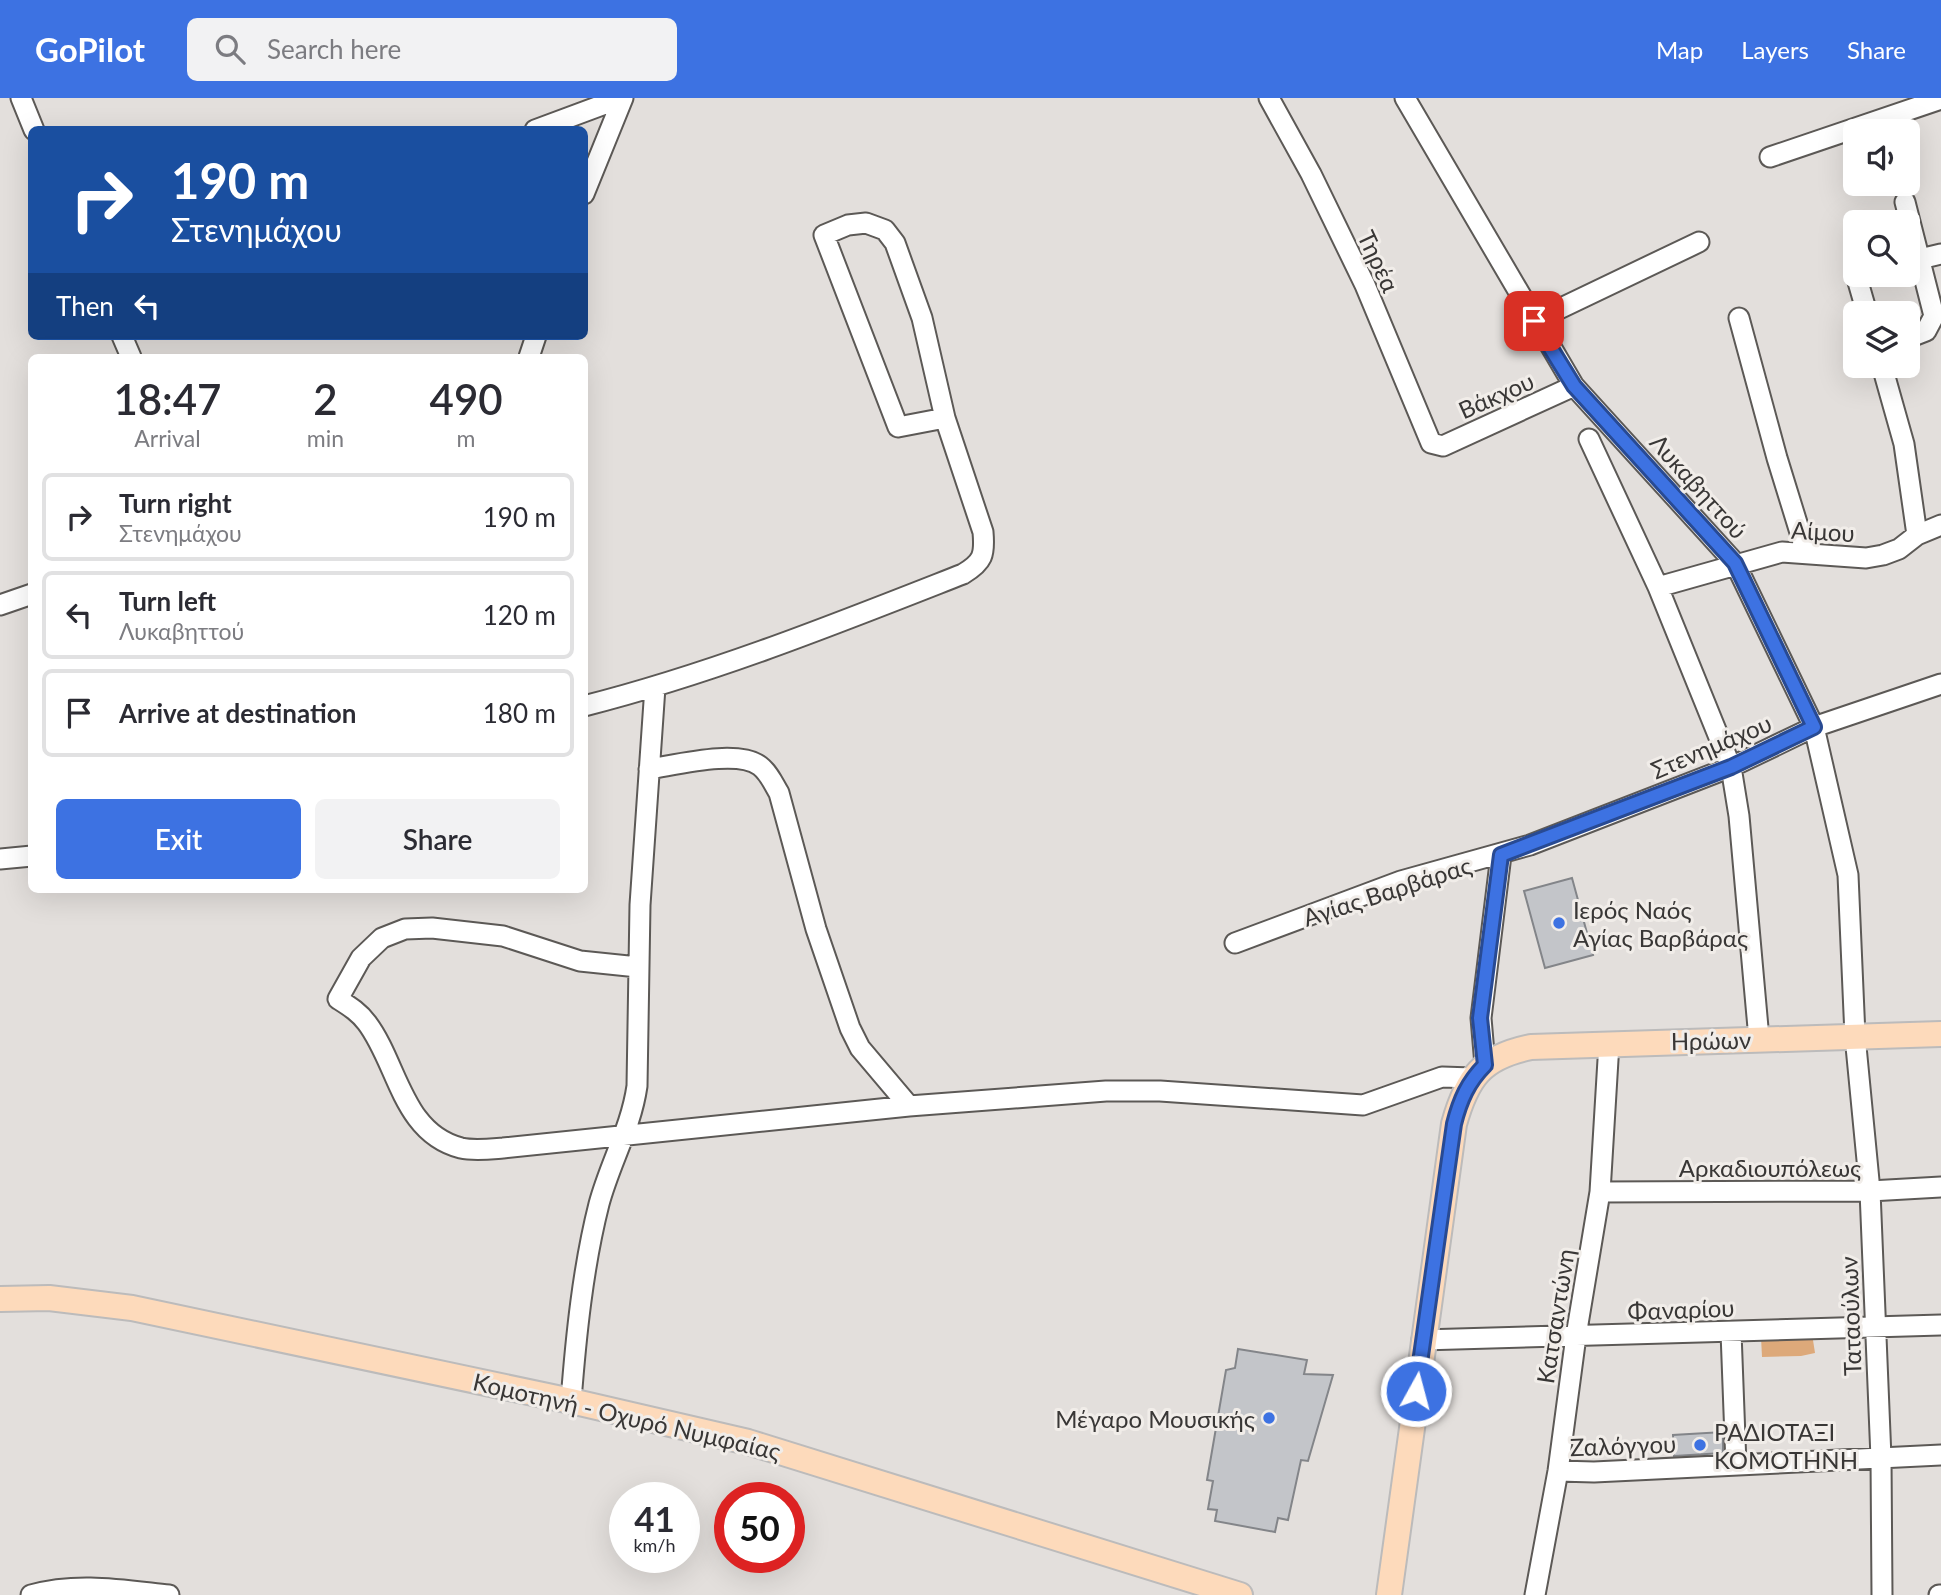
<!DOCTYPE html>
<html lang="en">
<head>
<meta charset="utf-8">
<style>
	body { margin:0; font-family:Lato,sans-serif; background:#f2f2f3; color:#2b2b33; height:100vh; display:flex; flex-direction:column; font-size:26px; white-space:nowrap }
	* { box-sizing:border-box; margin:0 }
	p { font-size:23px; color:#7c7c81 }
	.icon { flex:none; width:38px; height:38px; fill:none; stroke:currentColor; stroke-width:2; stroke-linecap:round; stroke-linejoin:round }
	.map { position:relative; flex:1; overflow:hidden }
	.side { position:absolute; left:28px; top:256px; width:560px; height:539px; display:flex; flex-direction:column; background:#fff; border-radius:10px; box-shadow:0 7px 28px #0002 }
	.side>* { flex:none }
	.top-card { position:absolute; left:28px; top:28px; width:560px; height:214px; border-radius:10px; box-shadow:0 7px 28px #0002; background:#1a4fa0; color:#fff; overflow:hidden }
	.tools { position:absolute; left:1843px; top:21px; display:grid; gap:14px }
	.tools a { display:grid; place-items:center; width:77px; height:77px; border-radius:10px; background:#fff; box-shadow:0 7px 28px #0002; font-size:35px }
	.speed { position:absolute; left:609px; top:1384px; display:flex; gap:14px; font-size:35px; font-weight:700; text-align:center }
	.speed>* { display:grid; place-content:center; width:91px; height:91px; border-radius:50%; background:#fff; box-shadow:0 7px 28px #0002; line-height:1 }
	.speed small { font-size:18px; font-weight:400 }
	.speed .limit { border:10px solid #d22; background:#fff; color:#111 }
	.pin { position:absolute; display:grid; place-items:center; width:60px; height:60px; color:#fff; margin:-30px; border-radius:14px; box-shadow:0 4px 10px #0006 }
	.me { position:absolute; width:77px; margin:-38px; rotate:7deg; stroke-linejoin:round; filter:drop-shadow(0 0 5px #0008) }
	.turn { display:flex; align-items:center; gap:24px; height:147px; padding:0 28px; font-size:32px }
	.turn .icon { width:91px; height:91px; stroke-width:2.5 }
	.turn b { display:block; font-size:49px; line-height:60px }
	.then { display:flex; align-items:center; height:66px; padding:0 28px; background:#0003; gap:14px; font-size:26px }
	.eta { display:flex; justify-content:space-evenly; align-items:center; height:119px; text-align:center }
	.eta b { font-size:42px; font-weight:600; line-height:49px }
	.cta { display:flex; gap:14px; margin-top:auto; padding:14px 28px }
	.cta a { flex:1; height:80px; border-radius:10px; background:#3d72e2; color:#fff; font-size:28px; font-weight:600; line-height:80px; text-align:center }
	.cta a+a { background:#f2f2f3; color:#2b2b33 }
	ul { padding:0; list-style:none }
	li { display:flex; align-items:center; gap:21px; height:88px; margin:0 14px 10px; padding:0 14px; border:4px solid #e1e1e2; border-radius:10px }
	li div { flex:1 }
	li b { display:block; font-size:26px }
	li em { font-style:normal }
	header { display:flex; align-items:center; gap:42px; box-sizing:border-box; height:98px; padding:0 35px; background:#3d72e2; color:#fff }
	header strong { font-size:33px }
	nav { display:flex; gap:38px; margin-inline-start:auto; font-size:24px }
	.search { width:490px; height:63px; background:#f2f2f3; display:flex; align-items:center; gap:18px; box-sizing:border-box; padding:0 24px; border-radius:10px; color:#7c7c81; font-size:26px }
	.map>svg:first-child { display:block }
	.green { fill:#dda97a }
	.building { fill:#c3c5c9; stroke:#838589; stroke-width:2 }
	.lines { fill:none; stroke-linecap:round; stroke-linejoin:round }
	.minor-casing { stroke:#5c5956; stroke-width:23 }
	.major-casing { stroke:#bcbbbb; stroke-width:28 }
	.minor { stroke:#fff; stroke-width:19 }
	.major { stroke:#fddabb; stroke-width:24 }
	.route-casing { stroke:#284a93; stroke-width:18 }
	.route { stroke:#3d72e2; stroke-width:12 }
	.poi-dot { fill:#3d72e2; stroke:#f1ede9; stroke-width:2.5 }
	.labels { text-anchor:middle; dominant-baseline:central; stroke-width:6; stroke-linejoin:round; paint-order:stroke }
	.street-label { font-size:24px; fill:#393736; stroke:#f1ede9 }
	.poi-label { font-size:24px; fill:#393736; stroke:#f1ede9; text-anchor:start }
</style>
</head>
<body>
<header>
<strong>GoPilot</strong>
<div class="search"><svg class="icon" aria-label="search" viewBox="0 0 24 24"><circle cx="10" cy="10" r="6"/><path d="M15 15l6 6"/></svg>Search here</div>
<nav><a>Map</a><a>Layers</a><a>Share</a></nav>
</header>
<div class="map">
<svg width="1941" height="1497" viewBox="0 0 1941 1497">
	<rect width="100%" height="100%" fill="#e3dfdc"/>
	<path class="green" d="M1761 1239 1813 1242 1815 1255 1801 1258 1762 1259Z"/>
	<path class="building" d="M1572 780 1593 857 1545 870 1524 793Z
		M1238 1251 1307 1262 1304 1276 1333 1277 1308 1363 1301 1362 1288 1422 1278 1420 1275 1434 1215 1423 1217 1412 1208 1411 1213 1383 1207 1382 1226 1272 1235 1270Z
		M1723 1334V1355L1674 1358 1673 1337Z"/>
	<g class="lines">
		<defs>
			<path id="minor" d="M21 0 34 32
				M1269 0 1311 76 1365 187 1431 345 1443 348 1574 288
				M1405 0 1574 288 1735 465 1814 629 1848 777 1855 938 1870 1093 1881 1360 1882 1497
				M535 32 621 0
				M1770 59 1941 1
				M584 96 623 0
				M1905 104 1934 218 1926 233 1908 240
				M1920 161 1941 156
				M1856 177 1867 215
				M1739 220 1777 360 1806 454
				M1534 223 1699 144
				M122 238 131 259
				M529 259 536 238
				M1882 268 1904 346 1917 437
				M1589 341 1658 489 1731 669 1739 718 1759 941
				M1658 489 1782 454 1866 460 1883 457 1899 451 1917 437 1941 427
				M0 507 32 496
				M584 608C714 575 838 525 963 476 983 464 985 457 983 434L945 320 922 220 895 145 885 132 866 125 848 127 824 137 898 329 945 320
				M649 671C676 667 738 651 760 668 769 675 773 685 779 695L816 831 850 930 860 950 909 1008
				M0 761 32 758
				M1235 845 1401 783 1530 747 1731 669 1814 629 1941 586
				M638 869 580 863 503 838 432 830 405 831 382 840 361 860 338 901C349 908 359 914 367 925 398 966 402 1035 461 1050 474 1053 490 1051 503 1050L909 1008 1106 993H1160L1363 1007 1442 979 1472 980
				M1485 967 1481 920 1501 757
				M1600 1094 1870 1093 1941 1089
				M1731 1234 1736 1367
				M1422 1242 1941 1227
				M571 1303C576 1238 583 1169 599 1106 610 1065 631 1030 637 988L640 807 655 589
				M1558 1373 1594 1374 1941 1357
				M31 1497C77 1484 122 1492 169 1497
				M1535 1497 1558 1373 1576 1238 1600 1094 1609 945
				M1939 1497H1941"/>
			<path id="major" d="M0 1201 49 1200 132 1210 571 1303 748 1344 1240 1497
				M1389 1497 1454 1026C1467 979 1482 959 1531 949L1941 936"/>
		</defs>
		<use href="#minor" class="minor-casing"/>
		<use href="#major" class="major-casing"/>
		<use href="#minor" class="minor"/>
		<use href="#major" class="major"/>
	</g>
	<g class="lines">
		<defs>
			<path id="route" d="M1416 1293 1454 1026C1460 1002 1468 984 1485 967L1480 920 1501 757 1731 669 1814 629 1735 465 1574 288 1534 223"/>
		</defs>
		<use href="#route" class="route-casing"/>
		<use href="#route" class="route"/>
	</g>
	<g class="poi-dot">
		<circle cx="1559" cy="825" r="7"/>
		<circle cx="1269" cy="1320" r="7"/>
		<circle cx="1700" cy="1347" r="7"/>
	</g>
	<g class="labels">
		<g class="street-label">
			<text transform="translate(1379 163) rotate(65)">Τηρέα</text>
			<text transform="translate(1496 297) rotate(-24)">Βάκχου</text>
			<text transform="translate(1699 388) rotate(48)">Λυκαβηττού</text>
			<text transform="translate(1823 433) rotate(3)">Αίμου</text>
			<text transform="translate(1711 648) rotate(-23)">Στενημάχου</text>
			<text transform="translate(1387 793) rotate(-18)">Αγίας Βαρβάρας</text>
			<text transform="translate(1711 942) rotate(-1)">Ηρώων</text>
			<text x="1770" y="1069">Αρκαδιουπόλεως</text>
			<text transform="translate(1681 1211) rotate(-2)">Φαναρίου</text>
			<text transform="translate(1555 1218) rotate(-81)">Κατσαντώνη</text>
			<text transform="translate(1850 1218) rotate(-92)">Ταταούλων</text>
			<text transform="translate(627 1318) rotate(13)">Κομοτηνή - Οχυρό Νυμφαίας</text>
			<text transform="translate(1623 1347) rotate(-2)">Ζαλόγγου</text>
		</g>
		<g class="poi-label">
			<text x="1573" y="811">Ιερός Ναός<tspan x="1573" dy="28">Αγίας Βαρβάρας</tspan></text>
			<text x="1255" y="1320" text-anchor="end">Μέγαρο Μουσικής</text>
			<text x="1714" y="1333">ΡΑΔΙΟΤΑΞΙ<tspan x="1714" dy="28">ΚΟΜΟΤΗΝΗ</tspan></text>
		</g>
	</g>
</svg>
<div class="tools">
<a><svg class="icon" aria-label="sound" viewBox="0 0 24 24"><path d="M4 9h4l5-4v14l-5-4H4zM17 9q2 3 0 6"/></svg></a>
<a><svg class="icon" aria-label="search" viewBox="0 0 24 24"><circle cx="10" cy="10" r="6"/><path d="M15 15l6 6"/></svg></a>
<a><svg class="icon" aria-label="layers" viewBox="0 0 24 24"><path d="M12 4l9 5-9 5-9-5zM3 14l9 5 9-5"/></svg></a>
</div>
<div class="speed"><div>41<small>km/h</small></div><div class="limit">50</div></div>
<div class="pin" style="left:1534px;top:223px;background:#d93025"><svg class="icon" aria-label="arrive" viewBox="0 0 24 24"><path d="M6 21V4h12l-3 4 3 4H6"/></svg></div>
<svg class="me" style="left:1416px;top:1293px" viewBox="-20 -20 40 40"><circle r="17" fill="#3d72e2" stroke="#fff" stroke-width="3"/><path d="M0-11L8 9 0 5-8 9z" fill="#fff"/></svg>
<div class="top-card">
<div class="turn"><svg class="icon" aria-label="right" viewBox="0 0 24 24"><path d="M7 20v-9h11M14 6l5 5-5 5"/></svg><div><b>190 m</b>Στενημάχου</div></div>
<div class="then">Then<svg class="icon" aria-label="left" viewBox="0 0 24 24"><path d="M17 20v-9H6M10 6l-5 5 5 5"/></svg></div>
</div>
<section class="side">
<div class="eta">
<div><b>18:47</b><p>Arrival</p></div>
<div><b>2</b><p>min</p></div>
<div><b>490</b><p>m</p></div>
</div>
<ul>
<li><svg class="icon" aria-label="right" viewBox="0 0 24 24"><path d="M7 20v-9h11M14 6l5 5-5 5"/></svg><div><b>Turn right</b><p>Στενημάχου</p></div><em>190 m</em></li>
<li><svg class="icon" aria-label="left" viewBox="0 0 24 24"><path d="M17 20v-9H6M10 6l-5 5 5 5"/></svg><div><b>Turn left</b><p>Λυκαβηττού</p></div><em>120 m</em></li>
<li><svg class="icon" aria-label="arrive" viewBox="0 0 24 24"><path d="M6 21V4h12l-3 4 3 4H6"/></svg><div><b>Arrive at destination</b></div><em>180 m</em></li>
</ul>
<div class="cta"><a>Exit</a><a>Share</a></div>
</section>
</div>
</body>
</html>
